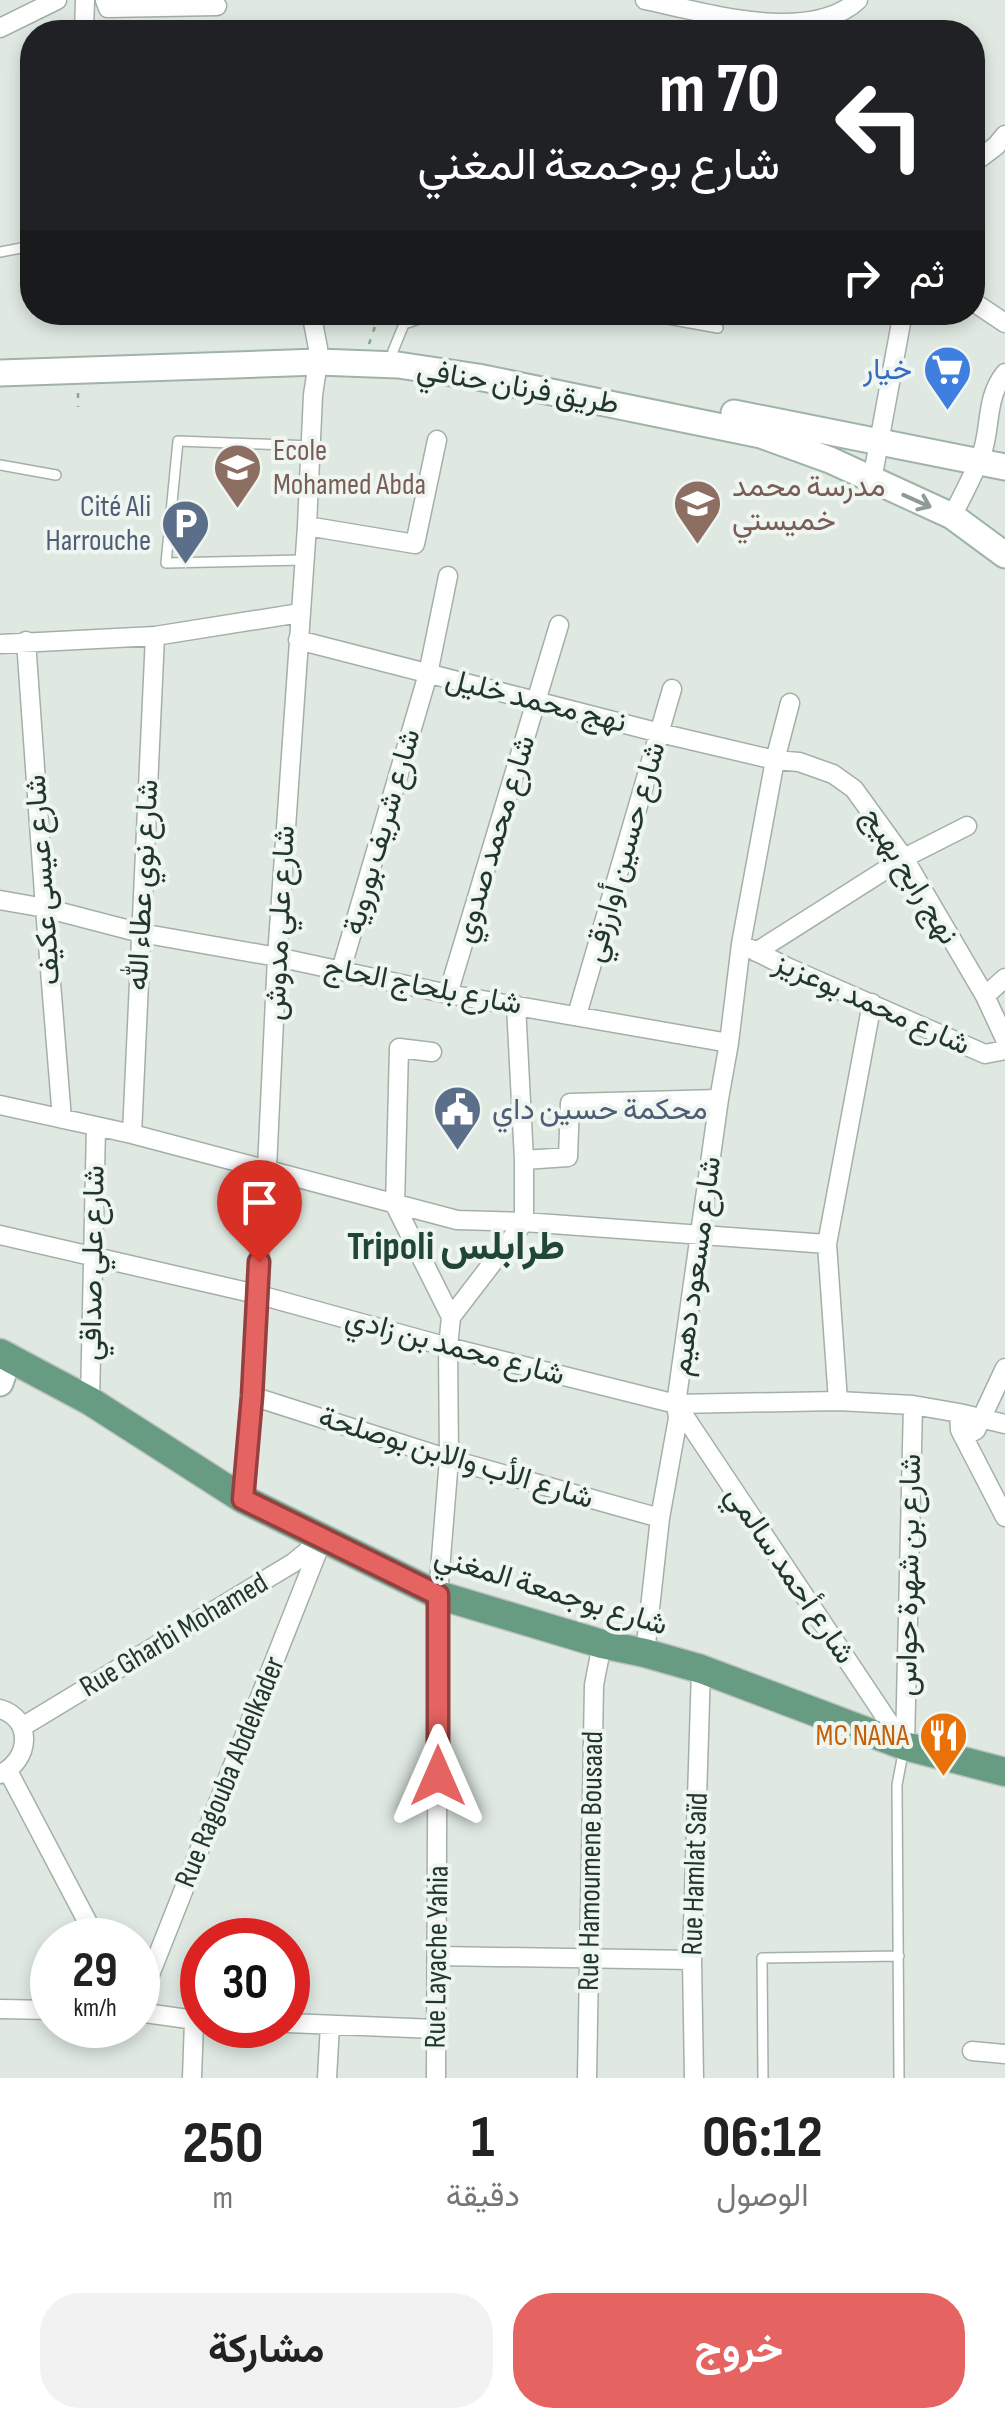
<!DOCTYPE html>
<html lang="ar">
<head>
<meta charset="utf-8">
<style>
	body { margin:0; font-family:"Sofia Sans Condensed",Vazirmatn,sans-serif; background:#f2f2f2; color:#222; direction:rtl; height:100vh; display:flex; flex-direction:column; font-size:38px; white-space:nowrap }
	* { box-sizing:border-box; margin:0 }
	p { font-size:32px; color:#767676 }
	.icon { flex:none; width:55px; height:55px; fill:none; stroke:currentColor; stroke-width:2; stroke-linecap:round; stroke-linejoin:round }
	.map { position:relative; height:2078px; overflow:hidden; direction:ltr }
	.drawer { display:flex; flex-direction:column; background:#fff; flex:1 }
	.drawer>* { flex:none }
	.banner { position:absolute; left:20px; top:20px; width:965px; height:305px; border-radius:40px; box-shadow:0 5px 15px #0003; direction:rtl; background:#202124; color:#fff; overflow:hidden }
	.speed { position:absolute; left:30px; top:1918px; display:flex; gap:20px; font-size:50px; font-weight:700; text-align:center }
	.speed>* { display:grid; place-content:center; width:130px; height:130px; border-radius:50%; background:#fff; box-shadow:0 5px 15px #0003; line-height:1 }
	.speed small { font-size:25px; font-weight:400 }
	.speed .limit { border:15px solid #d22; background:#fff; color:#111 }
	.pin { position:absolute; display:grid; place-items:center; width:85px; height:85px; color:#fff; margin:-102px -42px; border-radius:50% 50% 50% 0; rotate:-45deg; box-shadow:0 0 10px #0007 }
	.pin .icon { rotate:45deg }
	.me { position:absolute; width:110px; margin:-55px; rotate:0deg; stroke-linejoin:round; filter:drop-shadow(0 0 8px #0008) }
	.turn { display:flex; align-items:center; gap:35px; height:210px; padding:0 40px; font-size:45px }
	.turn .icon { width:130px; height:130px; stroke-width:2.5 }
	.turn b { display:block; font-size:70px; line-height:85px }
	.then { display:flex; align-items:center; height:95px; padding:0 40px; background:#0003; gap:20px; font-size:38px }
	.eta { display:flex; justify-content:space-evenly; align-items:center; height:170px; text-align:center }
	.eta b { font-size:60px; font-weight:700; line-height:70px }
	.cta { display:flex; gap:20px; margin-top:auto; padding:20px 40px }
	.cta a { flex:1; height:115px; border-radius:40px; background:#e56361; color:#fff; font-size:40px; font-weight:700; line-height:115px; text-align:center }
	.cta a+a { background:#f2f2f2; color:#222 }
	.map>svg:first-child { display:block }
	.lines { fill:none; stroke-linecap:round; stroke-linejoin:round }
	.lane-casing { stroke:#a3b0a8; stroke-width:12 }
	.street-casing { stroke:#a3b0a8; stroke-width:21 }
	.secondary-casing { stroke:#9fb3a8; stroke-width:29 }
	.primary-casing { stroke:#bdc3c0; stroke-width:31 }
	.path { stroke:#82aa94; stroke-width:2.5; stroke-dasharray:5 8; stroke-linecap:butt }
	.lane { stroke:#fff; stroke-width:9 }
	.street { stroke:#fff; stroke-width:18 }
	.secondary { stroke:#fff; stroke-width:25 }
	.primary { stroke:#679b82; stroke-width:28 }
	.oneway { stroke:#909b96 }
	.route-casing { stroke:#95403f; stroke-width:25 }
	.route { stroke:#e56361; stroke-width:18 }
	.labels { text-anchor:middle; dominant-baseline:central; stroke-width:8; stroke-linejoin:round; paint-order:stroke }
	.shop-label { font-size:30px; fill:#366cbe; stroke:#eff6f1; text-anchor:end }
	.street-label { font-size:30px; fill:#22372c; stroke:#eff6f1 }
	.education-label { font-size:30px; fill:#785e54; stroke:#eff6f1; text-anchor:start }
	.service-label { font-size:30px; fill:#4e5e75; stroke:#eff6f1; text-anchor:end }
	.food-label { font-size:30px; fill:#c56008; stroke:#eff6f1; text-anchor:end }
	.district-label { font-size:40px; font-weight:bold; fill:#204735; stroke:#eff6f1 }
</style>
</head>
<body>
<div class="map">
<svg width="1005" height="2078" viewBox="0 0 1005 2078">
	<rect width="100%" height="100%" fill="#dfe9e2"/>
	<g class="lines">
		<defs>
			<path id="lane" d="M0 252 32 246
				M629 312 718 328
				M393 351 404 324 440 312
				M0 465 56 475
				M305 560 166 563 178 441 311 446
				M763 2078 762 1958 899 1956
				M899 2078 897 1785 904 1748"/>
			<path id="street" d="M105 0 108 8 217 6
				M645 0C704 12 809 45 858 0
				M0 28 57 0
				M84 32 85 0
				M972 164 996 146 1005 135
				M972 301 1005 323
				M872 480 903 312
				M952 516C963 495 975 473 983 450 991 423 986 397 1005 373
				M307 526 415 544 437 440
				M298 640 660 733 775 760 799 762 833 774 854 789 904 858 985 996 1005 1039
				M26 641 45 908 62 1119
				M0 644 155 636 300 613
				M0 900 45 908 141 933 277 957 448 994 729 1043
				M741 944 787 967 985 1054 1005 1050
				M756 952 904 858 967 826
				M341 970 428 674 448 576
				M448 994 559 625
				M985 996 1005 978
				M577 1015 672 689
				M432 1052 399 1048 395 1205 451 1317
				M0 1105 132 1134 457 1220 524 1222 827 1244 838 1401
				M132 1134 155 636
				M524 1160 568 1157 570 1103 719 1099
				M0 1235 256 1294 448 1347 676 1404 838 1401 913 1405 959 1413 1005 1424
				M827 1244 872 1003
				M252 1396 449 1459 660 1518
				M90 1401 96 1126
				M677 1405 904 1745
				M959 1413 960 1430 1005 1517
				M964 1437 976 1430 1005 1368
				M243 1499 252 1396 256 1294 267 1168 277 957 307 526 313 395 318 362V348L311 312
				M645 1653 660 1518 678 1418 676 1404 719 1099 729 1043 741 944 775 760 790 703
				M0 1709C34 1719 30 1761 0 1774
				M22 1727 293 1563 322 1539
				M905 1744 913 1405
				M8 1771 97 1940
				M438 1956 692 1960
				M138 2005 323 1538
				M0 2009 52 2010
				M138 2012 202 2021
				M288 2023 436 2029
				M972 2051 1005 2054
				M192 2078 194 2021
				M327 2078 330 2025
				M436 2078 438 1595 449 1459 448 1347 451 1317 524 1222V1160L516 1005
				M587 2078 594 1685 602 1644
				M694 2078 692 1960 701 1669"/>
			<path id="secondary" d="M0 373 318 362 398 365 478 377 761 435 830 460 952 516 1005 555
				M734 413 1005 467
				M0 1383 9 1357"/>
			<path id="primary" d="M0 1353 90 1401 243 1499 438 1595 602 1644 645 1653 701 1669 905 1746 1005 1772"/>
		</defs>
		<use href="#lane" class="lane-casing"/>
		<use href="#street" class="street-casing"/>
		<use href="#secondary" class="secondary-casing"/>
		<use href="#primary" class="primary-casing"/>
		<path class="path" d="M369 344 380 312
			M78 393V407"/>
		<use href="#lane" class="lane"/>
		<use href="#street" class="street"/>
		<use href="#secondary" class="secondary"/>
		<use href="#primary" class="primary"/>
	</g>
	<defs><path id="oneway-shaft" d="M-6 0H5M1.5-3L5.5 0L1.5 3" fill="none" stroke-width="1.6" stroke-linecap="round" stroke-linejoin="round" transform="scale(2.5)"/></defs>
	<use class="oneway" href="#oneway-shaft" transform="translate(917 501) rotate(24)"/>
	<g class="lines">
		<defs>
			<path id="route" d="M259 1262 252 1396 243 1499 438 1595V1776"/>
		</defs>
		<use href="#route" class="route-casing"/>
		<use href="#route" class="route"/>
	</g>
	<defs>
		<symbol id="supermarket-pin" viewBox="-11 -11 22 30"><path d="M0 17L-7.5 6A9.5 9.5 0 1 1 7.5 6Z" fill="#3f7fe0" stroke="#eff6f1"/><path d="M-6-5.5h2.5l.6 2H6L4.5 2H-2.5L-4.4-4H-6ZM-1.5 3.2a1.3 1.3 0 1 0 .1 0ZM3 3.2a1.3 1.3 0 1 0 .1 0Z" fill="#fff"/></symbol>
		<symbol id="school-pin" viewBox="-11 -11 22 30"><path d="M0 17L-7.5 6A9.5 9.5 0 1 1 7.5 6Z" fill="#8d6e63" stroke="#eff6f1"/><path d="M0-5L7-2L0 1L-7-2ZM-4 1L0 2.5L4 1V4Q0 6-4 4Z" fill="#fff"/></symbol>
		<symbol id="parking-pin" viewBox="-11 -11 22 30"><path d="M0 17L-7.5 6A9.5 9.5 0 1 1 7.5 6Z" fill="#5c6f8a" stroke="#eff6f1"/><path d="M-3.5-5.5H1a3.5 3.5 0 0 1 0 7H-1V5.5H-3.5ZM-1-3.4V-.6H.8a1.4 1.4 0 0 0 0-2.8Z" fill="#fff"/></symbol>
		<symbol id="civic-pin" viewBox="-11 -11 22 30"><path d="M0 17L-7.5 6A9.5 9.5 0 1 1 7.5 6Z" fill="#5c6f8a" stroke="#eff6f1"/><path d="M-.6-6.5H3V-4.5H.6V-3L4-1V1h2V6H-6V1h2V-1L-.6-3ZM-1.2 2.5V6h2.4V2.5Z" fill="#fff"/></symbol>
		<symbol id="restaurant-pin" viewBox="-11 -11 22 30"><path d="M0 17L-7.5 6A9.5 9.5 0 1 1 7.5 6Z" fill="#e8710a" stroke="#eff6f1"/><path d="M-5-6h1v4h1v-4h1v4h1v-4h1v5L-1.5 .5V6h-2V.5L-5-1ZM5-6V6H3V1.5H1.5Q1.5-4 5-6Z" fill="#fff"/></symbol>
	</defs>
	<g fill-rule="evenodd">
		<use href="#supermarket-pin" x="920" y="342" width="55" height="75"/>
		<use href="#school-pin" x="210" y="440" width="55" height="75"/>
		<use href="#school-pin" x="670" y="476" width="55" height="75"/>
		<use href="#parking-pin" x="158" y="496" width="55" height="75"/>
		<use href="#civic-pin" x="430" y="1082" width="55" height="75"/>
		<use href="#restaurant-pin" x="916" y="1708" width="55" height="75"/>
	</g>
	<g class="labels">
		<g class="shop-label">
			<text x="912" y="370">خيار</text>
		</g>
		<g class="street-label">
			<text transform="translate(518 387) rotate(10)">طريق فرنان حنافي</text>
			<text transform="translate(536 701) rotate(14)">نهج محمد خليل</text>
			<text transform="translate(382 832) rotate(-74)">شارع شريف بوروية</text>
			<text transform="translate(495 839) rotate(-73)">شارع محمد صدوي</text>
			<text transform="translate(625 852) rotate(-74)">شارع حسين أوارزقي</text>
			<text transform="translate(910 876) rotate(58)">نهج رابح بهيج</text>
			<text transform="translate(43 880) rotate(-94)">شارع عيسى عكيف</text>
			<text transform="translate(143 885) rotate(-87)">شارع نوي عطاء الله</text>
			<text transform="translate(280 923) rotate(-87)">شارع علي مدوش</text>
			<text transform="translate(423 986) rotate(11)">شارع بلحاج الحاج</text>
			<text transform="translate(872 1004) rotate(24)">شارع محمد بوعزيز</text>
			<text transform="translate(93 1263) rotate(-89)">شارع علي صداقي</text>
			<text transform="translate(696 1266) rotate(-82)">شارع مسعود دهيم</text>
			<text transform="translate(455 1347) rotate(15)">شارع محمد بن زادي</text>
			<text transform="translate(456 1458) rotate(17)">شارع الأب والابن بوصلحة</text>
			<text transform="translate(790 1575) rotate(56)">شارع أحمد سالمي</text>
			<text transform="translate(909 1575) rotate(-89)">شارع بن شهرة حواس</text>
			<text transform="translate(551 1591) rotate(17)">شارع بوجمعة المغني</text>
			<text transform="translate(174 1635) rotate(-31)">Rue Gharbi Mohamed</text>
			<text transform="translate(230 1772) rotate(-68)">Rue Ragouba Abdelkader</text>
			<text transform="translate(591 1861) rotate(-89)">Rue Hamoumene Bousaad</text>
			<text transform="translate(695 1874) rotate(-88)">Rue Hamlat Saïd</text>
			<text transform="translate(437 1957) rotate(-89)">Rue Layache Yahia</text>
		</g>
		<g class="education-label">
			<text x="273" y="451">Ecole<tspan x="273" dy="34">Mohamed Abda</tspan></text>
			<text x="732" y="487">مدرسة محمد<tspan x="732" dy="34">خميستي</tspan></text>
		</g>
		<g class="service-label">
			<text x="151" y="507">Cité Ali<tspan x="151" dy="34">Harrouche</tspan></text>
			<text x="492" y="1110" text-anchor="start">محكمة حسين داي</text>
		</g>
		<g class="food-label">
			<text x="909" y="1736">MC NANA</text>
		</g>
		<g class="district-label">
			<text x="456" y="1247">Tripoli طرابلس</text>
		</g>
	</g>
</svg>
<div class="speed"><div>29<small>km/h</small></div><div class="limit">30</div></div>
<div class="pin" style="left:259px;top:1262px;background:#d93025"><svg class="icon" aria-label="arrive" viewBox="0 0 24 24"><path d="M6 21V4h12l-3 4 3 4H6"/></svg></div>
<svg class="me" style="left:438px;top:1776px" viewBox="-20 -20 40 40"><path d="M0-17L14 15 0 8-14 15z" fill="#e56361" stroke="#fff" stroke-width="4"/></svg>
<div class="banner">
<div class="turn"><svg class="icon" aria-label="left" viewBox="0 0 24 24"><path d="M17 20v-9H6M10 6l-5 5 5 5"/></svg><div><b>70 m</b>شارع بوجمعة المغني</div></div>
<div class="then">ثم<svg class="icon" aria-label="right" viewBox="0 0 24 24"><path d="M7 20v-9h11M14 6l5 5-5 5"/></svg></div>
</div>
</div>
<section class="drawer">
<div class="eta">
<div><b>06:12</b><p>الوصول</p></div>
<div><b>1</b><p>دقيقة</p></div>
<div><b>250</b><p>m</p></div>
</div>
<div class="cta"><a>خروج</a><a>مشاركة</a></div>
</section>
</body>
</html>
